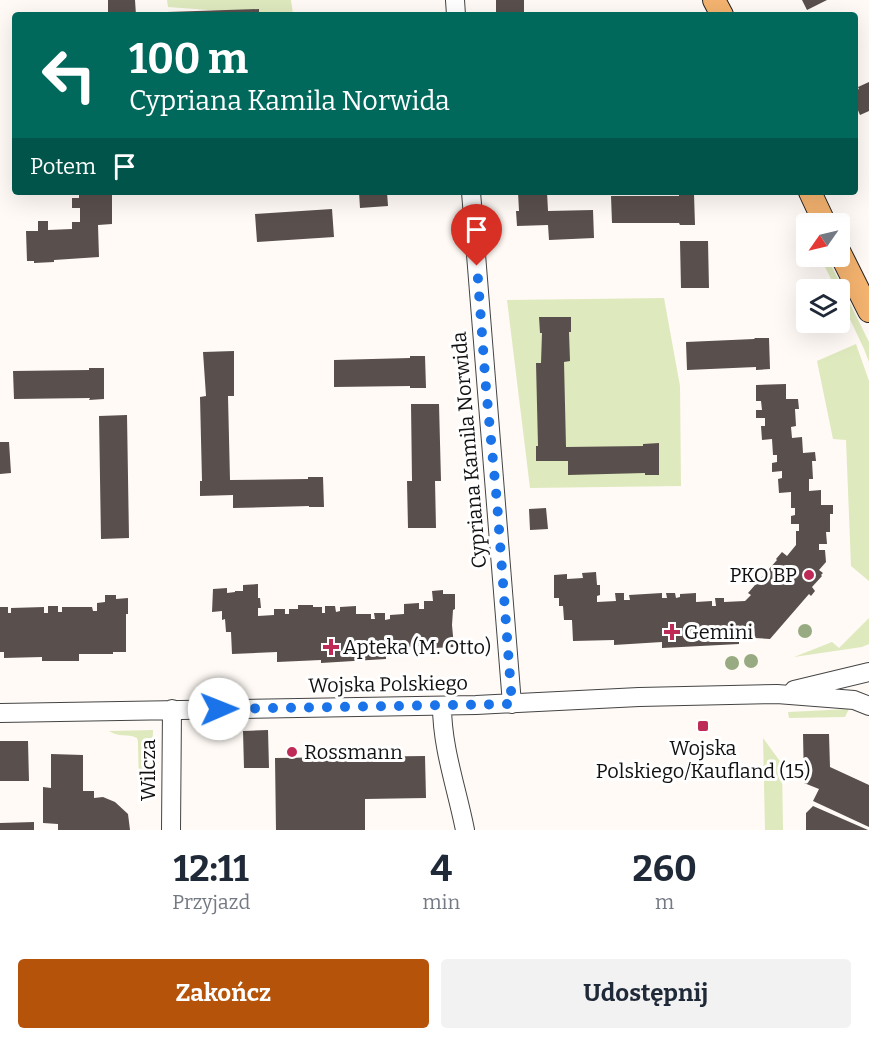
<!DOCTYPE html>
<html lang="pl">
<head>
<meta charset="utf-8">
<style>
	body { margin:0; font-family:Bitter,serif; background:#f2f2f3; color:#1f2937; height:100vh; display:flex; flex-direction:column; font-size:22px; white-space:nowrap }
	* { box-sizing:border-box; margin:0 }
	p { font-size:20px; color:#747a83 }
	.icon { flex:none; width:33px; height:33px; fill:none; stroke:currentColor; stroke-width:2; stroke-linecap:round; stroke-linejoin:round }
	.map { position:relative; height:830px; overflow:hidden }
	.details { display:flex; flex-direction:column; background:#fff; flex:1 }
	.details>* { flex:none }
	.banner { position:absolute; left:12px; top:12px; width:846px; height:183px; border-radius:6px; box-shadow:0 6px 24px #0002; background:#00695c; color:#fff; overflow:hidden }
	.needle { width:39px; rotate:236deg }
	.buttons { position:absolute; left:796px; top:213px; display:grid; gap:12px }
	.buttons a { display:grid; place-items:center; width:54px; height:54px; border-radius:6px; background:#fff; box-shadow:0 6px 24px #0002; font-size:30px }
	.pin { position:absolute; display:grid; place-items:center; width:51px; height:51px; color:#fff; margin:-62px -26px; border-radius:50% 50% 50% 0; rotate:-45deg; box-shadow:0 0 6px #0007 }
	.pin .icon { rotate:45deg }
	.me { position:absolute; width:66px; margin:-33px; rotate:89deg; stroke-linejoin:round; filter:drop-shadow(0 0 4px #0008) }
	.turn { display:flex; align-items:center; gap:21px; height:126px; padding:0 18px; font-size:27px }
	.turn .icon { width:78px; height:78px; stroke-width:2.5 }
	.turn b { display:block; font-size:42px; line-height:51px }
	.then { display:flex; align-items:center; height:57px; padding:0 18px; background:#0003; gap:12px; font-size:22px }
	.eta { display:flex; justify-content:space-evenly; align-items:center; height:102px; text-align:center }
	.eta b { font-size:36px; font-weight:700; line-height:42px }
	.action { display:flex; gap:12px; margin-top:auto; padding:12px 18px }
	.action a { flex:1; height:69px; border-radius:6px; background:#b45309; color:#fff; font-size:24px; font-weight:700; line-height:69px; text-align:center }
	.action a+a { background:#f2f2f3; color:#1f2937 }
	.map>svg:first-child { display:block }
	.green { fill:#dfe9be }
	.building { fill:#594f4d }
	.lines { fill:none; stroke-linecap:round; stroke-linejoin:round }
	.minor-casing { stroke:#444; stroke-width:20 }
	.major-casing { stroke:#222; stroke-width:24 }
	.minor { stroke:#fff; stroke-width:18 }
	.major { stroke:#f4b36f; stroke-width:22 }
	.tree { fill:#97aa81 }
	.route { stroke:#1a73e8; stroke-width:10; stroke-dasharray:0 18 }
	.poi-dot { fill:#be2b57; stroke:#fff; stroke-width:2 }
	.labels { text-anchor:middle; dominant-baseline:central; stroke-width:6; stroke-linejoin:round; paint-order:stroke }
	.street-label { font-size:20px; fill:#111; stroke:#fff }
	.poi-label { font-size:20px; fill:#111; stroke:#fff; text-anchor:start }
</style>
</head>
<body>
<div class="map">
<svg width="869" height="830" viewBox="0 0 869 830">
	<rect width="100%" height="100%" fill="#fffaf5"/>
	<path class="green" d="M167 0H291L293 14 298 15H275L168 7Z
		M820 257H827L869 342V362L864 349 840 298V290L836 289Z
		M664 298 680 386 681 486 530 488 507 300Z
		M856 344 869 381V581L851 566 846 440 833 439 817 361Z
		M869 618V644L862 647 794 657 832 642 839 648Z
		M849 709 845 717 789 718 788 712Z
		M153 730 151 788H142L139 785 138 742 137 738C127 733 119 738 109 731Z
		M763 738 782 764 783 830H765Z"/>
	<path class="building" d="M108 0H135L136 15H108Z
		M496 0H524V15H496Z
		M802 0H827L807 10Z
		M259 9V15H168L167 12Z
		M869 82V111L860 115 855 103V91L859 89 858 87Z
		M79 192H112V224L98 225 99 257 54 260V262L34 263V261H27L26 231H38V221H48V230L72 229V222H80V208H72V198H79Z
		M359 192H387L388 206 360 208Z
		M518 192H547L548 211 593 210 594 238 549 240 548 225 517 226 516 211H519Z
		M679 194H694L695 225H680L679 223H612L611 196H679Z
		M332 209 334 237 257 242 255 214Z
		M680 241H708L709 288H681Z
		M539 317H571V332H569L570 361 564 362 566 447 643 446V444L659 443V475H645V473L568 475V461H536V446H538L536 363H541L542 333H540Z
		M755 338H769L770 369 756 370V367L687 370 686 342 754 339Z
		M234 351V396H228L230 480 308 479V477H323L324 507H309V506L233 508V495L200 496V481H202L200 397 206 396 203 352Z
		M410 356H425L426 388H410V386L334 387V360L410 358Z
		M89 368H104V399L89 400 90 398 14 399 13 371 89 370Z
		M786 384V399H798L799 409H795L796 426 791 427 792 438 802 437 803 453 815 452 816 461H812L813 479H809V491L821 490V505H833V514H830V532H826L827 544H819V550H825L826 562 819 570 823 573 821 575 822 576 812 587 815 591 811 596 809 594 770 639 755 638 754 624 746 625V634L739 635V644L662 648V642L614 645V640L573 641 572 620H564L563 606H559V598H554V575L567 574V579L583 578 582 573 596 572 597 585H600V595L597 596V602L616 601 615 593H624V600H630L629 595 662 593V598H667L666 593H675L676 598 680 597V594L696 593V602L712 601V606H716L715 598H724V602L745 601 751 595 748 593 777 560 776 559 782 552 787 556 796 545V531H799V524H791V516L795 515V508H791V492L779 493 778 479 782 478V471L772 472V463L777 462V455H773L772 439 762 440 761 426H765V418H756V410H762L761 401H756V385Z
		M411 404H439L441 481H435L436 528H408L407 481H412Z
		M127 415 129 538 101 539 99 416Z
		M0 442H9L11 473 0 474Z
		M546 508 548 529 530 530 529 509Z
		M258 584V598H260L261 608H258V616L274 615V609H285V614H289V609H298V605H313V607H322V613H325V606H335L336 612 340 611V607L356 606V614H371V619H375L374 613H385V620L390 619V615L404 614V604L419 603V609H424V601H433L432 591 443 590V594H455V609L453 610 452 625 454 647 434 648V651L423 652 422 646 406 647V650L386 651V659L321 663V660L277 662V652L232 654 231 632H226L225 619 222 620V611L212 612 213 589 227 588V593L235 592V591H243V585Z
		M105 595H116V599L128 598V614H126V652H113V654H79V661H42V657L4 658V652H0V607H8V613H11V608L44 607V613H48V606H58V612H62V607H92L93 611H97V603L105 602Z
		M268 730 269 768H244L243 731Z
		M803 734H829L830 767 869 785V827L813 801 819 789 804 783Z
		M0 741H28L29 781H0Z
		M51 754 83 755V791H94V798L103 797 115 802 128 814 130 830H58V824L43 823V787L51 788Z
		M425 756 426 798 365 799V830H276L275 758Z
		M813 806 868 830H806V813Z
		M34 822V830H0V823Z"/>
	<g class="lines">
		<defs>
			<path id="minor" d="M455 0 456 15
				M471 192 512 704
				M794 690 869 672
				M442 706C442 748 457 789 465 830
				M0 713 476 705 639 697 777 694 854 700 869 706
				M171 830 172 709"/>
			<path id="major" d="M714 0 722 15
				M810 192 825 224
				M840 253 869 311"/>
		</defs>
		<use href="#minor" class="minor-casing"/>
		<use href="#major" class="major-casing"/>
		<use href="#minor" class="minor"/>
		<use href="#major" class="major"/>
	</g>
	<g class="tree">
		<circle cx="805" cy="631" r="7"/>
		<circle cx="751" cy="661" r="7"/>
		<circle cx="732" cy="663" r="7"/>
	</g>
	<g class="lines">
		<path class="route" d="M219 709 512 704 497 502 486 388 477 266"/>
	</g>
	<g class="poi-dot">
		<circle cx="809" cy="575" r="6"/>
		<path d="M669 623h6v6h6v6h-6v6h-6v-6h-6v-6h6z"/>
		<path d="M328 638h6v6h6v6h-6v6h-6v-6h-6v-6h6z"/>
		<rect x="697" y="720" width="12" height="12" rx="3"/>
		<circle cx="292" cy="752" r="6"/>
	</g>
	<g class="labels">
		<g class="street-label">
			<text transform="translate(469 450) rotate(-95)">Cypriana Kamila Norwida</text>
			<text transform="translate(388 684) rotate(-1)">Wojska Polskiego</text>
			<text transform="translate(148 770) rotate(-90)">Wilcza</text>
		</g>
		<g class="poi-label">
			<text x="797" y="575" text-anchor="end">PKO BP</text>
			<text x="684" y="632">Gemini</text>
			<text x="343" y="647">Apteka (M. Otto)</text>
			<text x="703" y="748" text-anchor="middle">Wojska<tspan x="703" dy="23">Polskiego/Kaufland (15)</tspan></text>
			<text x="304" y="752">Rossmann</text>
		</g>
	</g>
</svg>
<div class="buttons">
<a><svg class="needle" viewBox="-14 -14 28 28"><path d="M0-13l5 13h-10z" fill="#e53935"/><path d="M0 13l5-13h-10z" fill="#747a83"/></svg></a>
<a><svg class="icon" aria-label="layers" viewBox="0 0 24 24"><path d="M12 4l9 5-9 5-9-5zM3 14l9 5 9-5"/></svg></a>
</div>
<div class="pin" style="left:477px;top:266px;background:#d93025"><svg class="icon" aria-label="arrive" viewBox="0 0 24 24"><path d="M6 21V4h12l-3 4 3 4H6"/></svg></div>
<svg class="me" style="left:219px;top:709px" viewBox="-20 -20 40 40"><circle r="19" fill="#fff"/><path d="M0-13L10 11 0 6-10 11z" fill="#1a73e8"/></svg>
<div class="banner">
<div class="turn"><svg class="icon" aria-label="left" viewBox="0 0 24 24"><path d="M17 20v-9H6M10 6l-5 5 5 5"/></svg><div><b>100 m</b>Cypriana Kamila Norwida</div></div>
<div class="then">Potem<svg class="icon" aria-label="arrive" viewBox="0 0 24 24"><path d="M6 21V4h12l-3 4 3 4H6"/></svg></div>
</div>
</div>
<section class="details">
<div class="eta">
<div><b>12:11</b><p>Przyjazd</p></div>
<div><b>4</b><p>min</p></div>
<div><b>260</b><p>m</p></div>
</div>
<div class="action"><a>Zakończ</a><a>Udostępnij</a></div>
</section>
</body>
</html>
